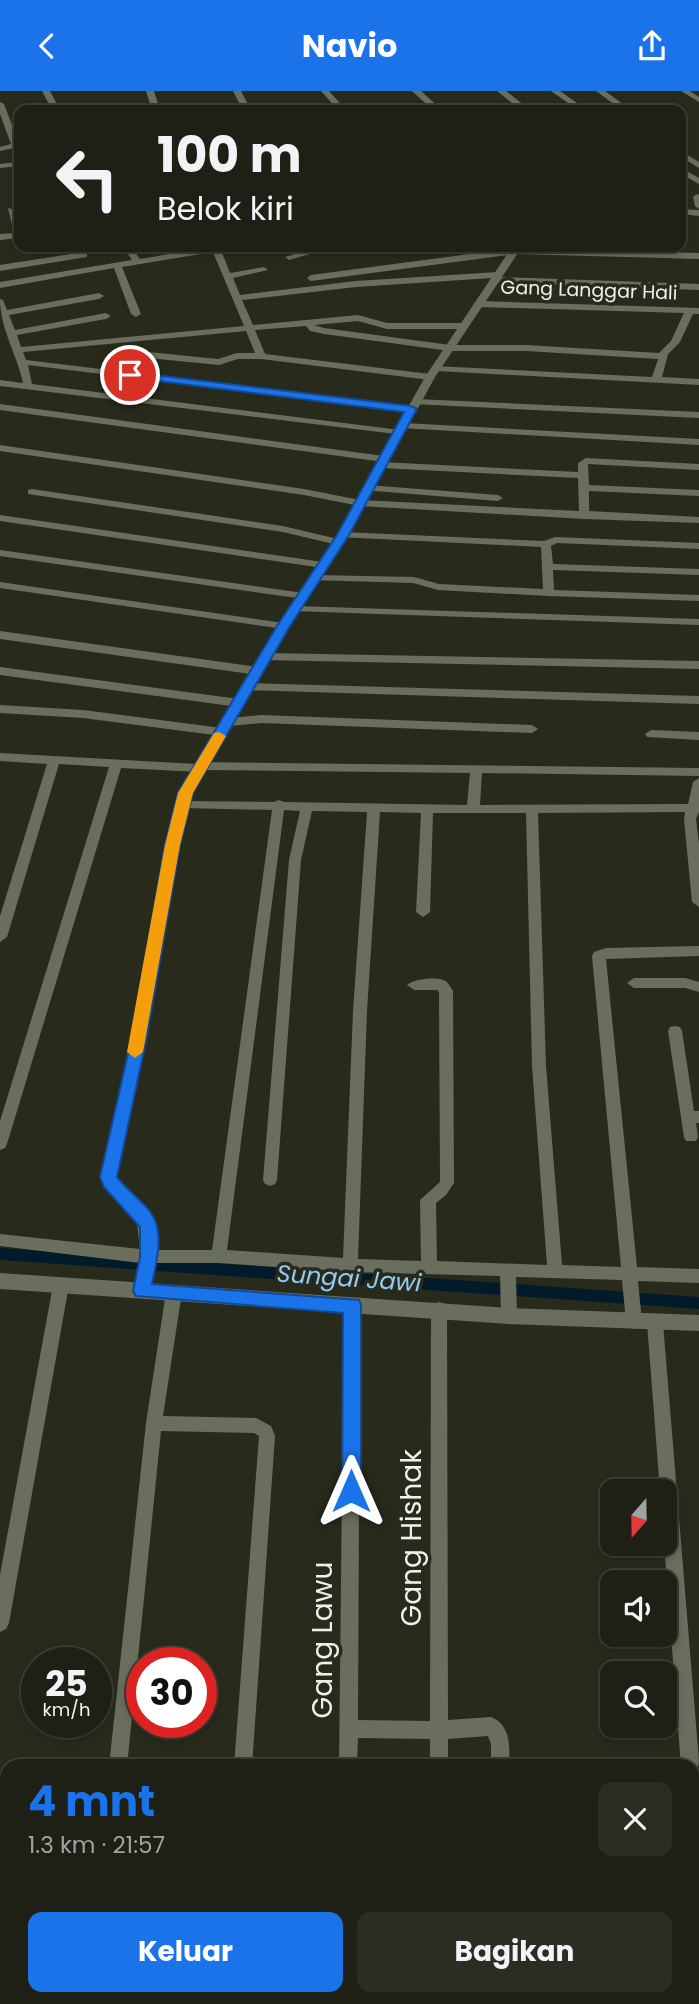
<!DOCTYPE html>
<html lang="id">
<head>
<meta charset="utf-8">
<style>
	body { margin:0; font-family:Poppins,sans-serif; background:#2b2d22; color:#f1f3f6; height:100vh; display:flex; flex-direction:column; font-size:26px; white-space:nowrap }
	* { box-sizing:border-box; margin:0 }
	p { font-size:23px; color:#a1a3a0 }
	.icon { flex:none; width:38px; height:38px; fill:none; stroke:currentColor; stroke-width:2; stroke-linecap:round; stroke-linejoin:round }
	.map { position:relative; flex:1; overflow:hidden }
	.panel { position:absolute; left:0px; top:1668px; width:700px; height:247px; display:flex; flex-direction:column; background:#1e2015; border-radius:21px 21px 0 0; box-shadow:0 4px 10px #0003,0 0 0 2px #3c3e34 }
	.panel>* { flex:none }
	.hud { position:absolute; left:14px; top:14px; width:672px; height:147px; border-radius:14px; box-shadow:0 4px 10px #0003,0 0 0 2px #3c3e34; background:#1e2015; color:#f1f3f6; overflow:hidden }
	.needle { width:46px; rotate:200deg }
	.controls { position:absolute; left:600px; top:1388px; display:grid; gap:14px }
	.controls a { display:grid; place-items:center; width:77px; height:77px; border-radius:14px; background:#1e2015; box-shadow:0 4px 10px #0003,0 0 0 2px #3c3e34; font-size:35px }
	.speed { position:absolute; left:21px; top:1556px; display:flex; gap:14px; font-size:35px; font-weight:700; text-align:center }
	.speed>* { display:grid; place-content:center; width:91px; height:91px; border-radius:50%; background:#1e2015; box-shadow:0 4px 10px #0003,0 0 0 2px #3c3e34; line-height:1 }
	.speed small { font-size:18px; font-weight:400 }
	.speed .limit { border:10px solid #d22; background:#fff; color:#111 }
	.pin { position:absolute; display:grid; place-items:center; width:60px; height:60px; color:#fff; margin:-30px; border:4px solid #fff; border-radius:50%; box-shadow:0 2px 7px #0007 }
	.me { position:absolute; width:77px; margin:-38px; rotate:0deg; stroke-linejoin:round; filter:drop-shadow(0 0 5px #0008) }
	.turn { display:flex; align-items:center; gap:24px; height:147px; padding:0 28px; font-size:32px }
	.turn .icon { width:91px; height:91px; stroke-width:2.5 }
	.turn b { display:block; font-size:49px; line-height:60px }
	.round { display:grid; place-items:center; flex:none; width:74px; height:74px; border-radius:14px; background:#2b2d22 }
	.headline { display:flex; align-items:center; justify-content:space-between; height:119px; padding:0 28px }
	h1 { font-size:42px; font-weight:700; line-height:52px; color:#1a73e8 }
	.action { display:flex; gap:14px; margin-top:auto; padding:14px 28px }
	.action a { flex:1; height:80px; border-radius:14px; background:#1a73e8; color:#fff; font-size:28px; font-weight:700; line-height:80px; text-align:center }
	.action a+a { background:#2b2d22; color:#f1f3f6 }
	header { display:flex; justify-content:space-between; align-items:center; height:91px; padding:0 28px; background:#1a73e8; color:#fff; font-size:32px; font-weight:700 }
	.map>svg:first-child { display:block }
	.lines { fill:none; stroke-linecap:round; stroke-linejoin:round }
	.canal { fill:#021b2b; fill-rule:evenodd }
	.minor { fill:#6a6e5d; fill-rule:evenodd }
	.tertiary { fill:#6a6e5d; fill-rule:evenodd }
	.route { fill:#1a73e8; stroke:#114b97; stroke-width:2 }
	.slow { fill:#f59e0b }
	.labels { text-anchor:middle; dominant-baseline:central; stroke-width:7; stroke-linejoin:round; paint-order:stroke }
	.far-street-label { font-size:19px; fill:#eef1e7; stroke:#282b1c }
	.water-label { font-size:24px; font-style:italic; fill:#92ccf6; stroke:#282b1c }
	.near-street-label { font-size:28px; fill:#eef1e7; stroke:#282b1c }
</style>
</head>
<body>
<header><svg class="icon" aria-label="back" viewBox="0 0 24 24"><path d="M15 5l-7 7 7 7"/></svg>Navio<svg class="icon" aria-label="share" viewBox="0 0 24 24"><path d="M12 15V3M7 8l5-5 5 5M5 13v7h14v-7"/></svg></header>
<div class="map">
<svg width="699" height="1913" viewBox="0 0 699 1913">
	<rect width="100%" height="100%" fill="#282b1c"/>
	<g class="lines">
		<path class="canal" d="M0 1157 699 1206V1218L0 1169Z"/>
		<path class="minor" d="M42 0H50L60 19H52Z
			M146 0H154L160 19H152Z
			M233 0H241L251 19H243Z
			M321 0H329L346 19H338Z
			M497 0H506L525 15 544 18 511 19 517 16Z
			M551 0H560L587 19H578Z
			M596 0H605L631 19H622Z
			M681 0H690L699 6V11Z
			M0 11 4 13 19 52V56L0 60V56L11 53 0 23Z
			M434 14 438 16 437 18 405 19Z
			M681 60 699 71V77L681 66Z
			M19 71V75L0 77V73Z
			M681 77 699 87V93L681 83Z
			M697 103 699 104V118L695 115 693 106Z
			M8 117 15 119 19 131V147L0 149V143L14 142Z
			M681 118 699 119V125L681 123Z
			M90 156H105L101 159H90Z
			M123 156H131L140 168 211 156H230L221 159 230 182 264 176 268 179 233 187 240 204 356 190 498 181 502 184 499 186 699 193V199L495 192 491 189 492 187 356 196 242 209 253 234 358 224 387 232H463L468 235 463 238H387L358 230 314 234 324 237 450 254H526L659 262 671 250 684 222 478 216 473 213 478 210 699 217V223H693L680 251 668 263 662 286 699 288V294L437 280 434 279V275L652 286 658 268 526 260H450L324 243 310 240 306 235 255 239 265 263 430 283 435 286 430 289 261 268H238L219 274 138 266 133 263 138 260 218 268 237 262H255L246 240 23 261 26 269 414 316 416 318 411 321 28 274 32 293 400 339 404 340V344L0 295V289L23 292C17 263 0 238 0 208L3 209 7 219 99 202 104 205 99 208 9 224 15 239 106 222 111 225 106 228 17 244 21 256 244 235 213 161 122 176 141 223 136 226 131 223 114 177 0 197V191L132 169Z
			M320 156H334L289 169 285 166Z
			M515 157 699 162V168L515 163 311 190 307 187 311 184Z
			M84 161 87 162V166L0 180V174Z
			M416 308 699 321V327L413 313V309Z
			M0 313 384 365 389 368 384 371 0 319Z
			M404 332 699 348V354L401 337 399 335Z
			M0 354 304 398 360 409 579 420 578 387 381 377 376 374 381 371 578 381V372L586 367 699 373V379L588 373 589 394 699 399V405L589 400V420L699 426V432L584 428 360 415 304 404 0 360Z
			M367 394 498 404 503 407 498 410 363 399 362 397Z
			M32 398 283 435 342 449 343 451 338 454 283 441 28 403V399Z
			M0 424 323 471 328 474 323 477 0 430Z
			M343 441 544 450 555 446 699 452V458L557 452 551 455 553 473 699 478V484L553 479 554 499 699 504V510L549 505 438 499 413 492 311 489 310 487 315 484 414 486 439 493 543 498 541 456 339 446 338 444Z
			M0 459 304 502 310 505 304 508 0 465Z
			M0 491 284 532 290 535 284 538 0 497Z
			M296 515 699 528V534L292 520 290 518Z
			M0 540 257 576 263 580 257 584 0 548Z
			M266 562 699 570V578L262 569 260 566Z
			M0 576 239 608 245 612 239 616 0 584Z
			M247 592 699 605V613L243 599 241 596Z
			M0 614 83 619 222 637 228 641 222 645 83 627 0 622Z
			M261 624 532 634 538 638 532 642 261 632 229 635 223 631 229 627Z
			M651 639 699 641V649L647 646 645 643Z
			M0 662 196 673 201 671 699 677V685L482 682 480 714 688 713 693 691 699 687V721L696 728 699 753V816L692 811 684 728 685 721 538 722 546 975 562 1174 621 1176 592 865 594 861 606 857 699 855V865L606 868 637 1176 699 1178V1192L638 1190 642 1231 640 1236 634 1238 628 1236 626 1231 622 1189 516 1186 517 1225 515 1230 509 1232 503 1230 501 1225 500 1185 350 1181 219 1172H155L148 1205 142 1207 136 1205 134 1200 140 1172 0 1155V1143L149 1159H212L272 719 184 717 180 716 178 713 180 710 274 711 279 709 284 711 467 714 470 682 204 679 199 681 121 677 7 1053 5 1057 0 1059V1030L109 676 59 673 7 846 0 851V825L47 673 0 670ZM284 719 300 720 289 769 263 1089 265 1093 270 1095 275 1093 277 1089 301 769 312 720 367 721 353 920 343 1167 227 1159ZM380 721 421 722 416 821 423 826 430 821 433 722H526L532 975 547 1174 437 1170 436 1112 446 1104 454 1092 453 900C452 898 448 892 446 890 437 885 413 888 407 894L414 899H437L439 901 440 1091 420 1109 421 1170 358 1168 367 920Z
			M634 887H685L699 891V901L685 897H634L627 892Z
			M675 935 680 936 682 940 694 1020H699V1032H696L698 1046 696 1050H686L684 1046 668 940 670 936Z
			M61 1187 67 1189 69 1194 9 1532 6 1538 0 1541V1484L53 1194 55 1189Z
			M174 1194 180 1196 182 1201 163 1325 256 1327 271 1335 275 1345 252 1675H234L259 1345 254 1342 161 1340 127 1675H109L146 1332 166 1201 168 1196Z
			M352 1207 358 1209 360 1214 358 1629 430 1630 431 1218 433 1213 439 1211 445 1213 447 1218 448 1629 491 1626C511 1634 510 1656 509 1675H491V1653L488 1645 448 1648V1675H430V1648L358 1647 357 1675H339L344 1214 346 1209Z
			M655 1225 661 1227 663 1232 699 1670 697 1682 693 1683V1675H681L664 1452 665 1400H660L647 1232 649 1227Z
			M693 1702 699 1704V1796L693 1793Z
			M78 1908H98V1913H78Z
			M215 1908H235L234 1913H214Z
			M328 1908H348L347 1913H327Z
			M430 1908H450V1913H430Z"/>
		<path class="tertiary" d="M412 0H421L442 19H433Z
			M512 156H522L435 286 349 444 290 535 192 703 180 754 147 945 117 1086 142 1112 154 1132 157 1169 154 1174 148 1176 142 1174 137 1132 104 1096 101 1086 131 945 166 754 178 703 278 535 337 444 425 286Z
			M0 1182 509 1217 699 1224V1240L509 1233 0 1198Z"/>
	</g>
	<path class="route" d="M130 281 411 315 417 318 349 444 290 535 193 702 180 754 147 945 117 1086C126 1099 142 1109 151 1122 165 1141 156 1172 152 1193L359 1209 361 1214V1400L358 1406 351 1409 345 1406 342 1400 343 1222 136 1205 133 1200 140 1166V1136L104 1096 100 1086 132 945 165 754 178 702 277 535 337 444 404 321 126 286 125 284Z"/>
	<path class="slow" d="M219 641 226 645 193 702 180 754 143 961 135 967 127 961 165 754 178 702 214 642Z"/>
	<g class="labels">
		<g class="far-street-label">
			<text transform="translate(589 199) rotate(2)">Gang Langgar Hali</text>
		</g>
		<g class="water-label">
			<text transform="translate(349 1187) rotate(4)">Sungai Jawi</text>
		</g>
		<g class="near-street-label">
			<text transform="translate(411 1447) rotate(-90)">Gang Hishak</text>
			<text transform="translate(322 1549) rotate(-90)">Gang Lawu</text>
		</g>
	</g>
</svg>
<div class="controls">
<a><svg class="needle" viewBox="-14 -14 28 28"><path d="M0-13l5 13h-10z" fill="#e53935"/><path d="M0 13l5-13h-10z" fill="#a1a3a0"/></svg></a>
<a><svg class="icon" aria-label="sound" viewBox="0 0 24 24"><path d="M4 9h4l5-4v14l-5-4H4zM17 9q2 3 0 6"/></svg></a>
<a><svg class="icon" aria-label="search" viewBox="0 0 24 24"><circle cx="10" cy="10" r="6"/><path d="M15 15l6 6"/></svg></a>
</div>
<div class="speed"><div>25<small>km/h</small></div><div class="limit">30</div></div>
<div class="pin" style="left:130px;top:284px;background:#d93025"><svg class="icon" aria-label="arrive" viewBox="0 0 24 24"><path d="M6 21V4h12l-3 4 3 4H6"/></svg></div>
<svg class="me" style="left:351px;top:1400px" viewBox="-20 -20 40 40"><path d="M0-17L14 15 0 8-14 15z" fill="#1a73e8" stroke="#fff" stroke-width="4"/></svg>
<div class="hud">
<div class="turn"><svg class="icon" aria-label="left" viewBox="0 0 24 24"><path d="M17 20v-9H6M10 6l-5 5 5 5"/></svg><div><b>100 m</b>Belok kiri</div></div>
</div>
<section class="panel">
<div class="headline"><div><h1>4 mnt</h1><p>1.3 km · 21:57</p></div><a class="round"><svg class="icon" aria-label="close" viewBox="0 0 24 24"><path d="M6 6l12 12M18 6L6 18"/></svg></a></div>
<div class="action"><a>Keluar</a><a>Bagikan</a></div>
</section>
</div>
</body>
</html>
